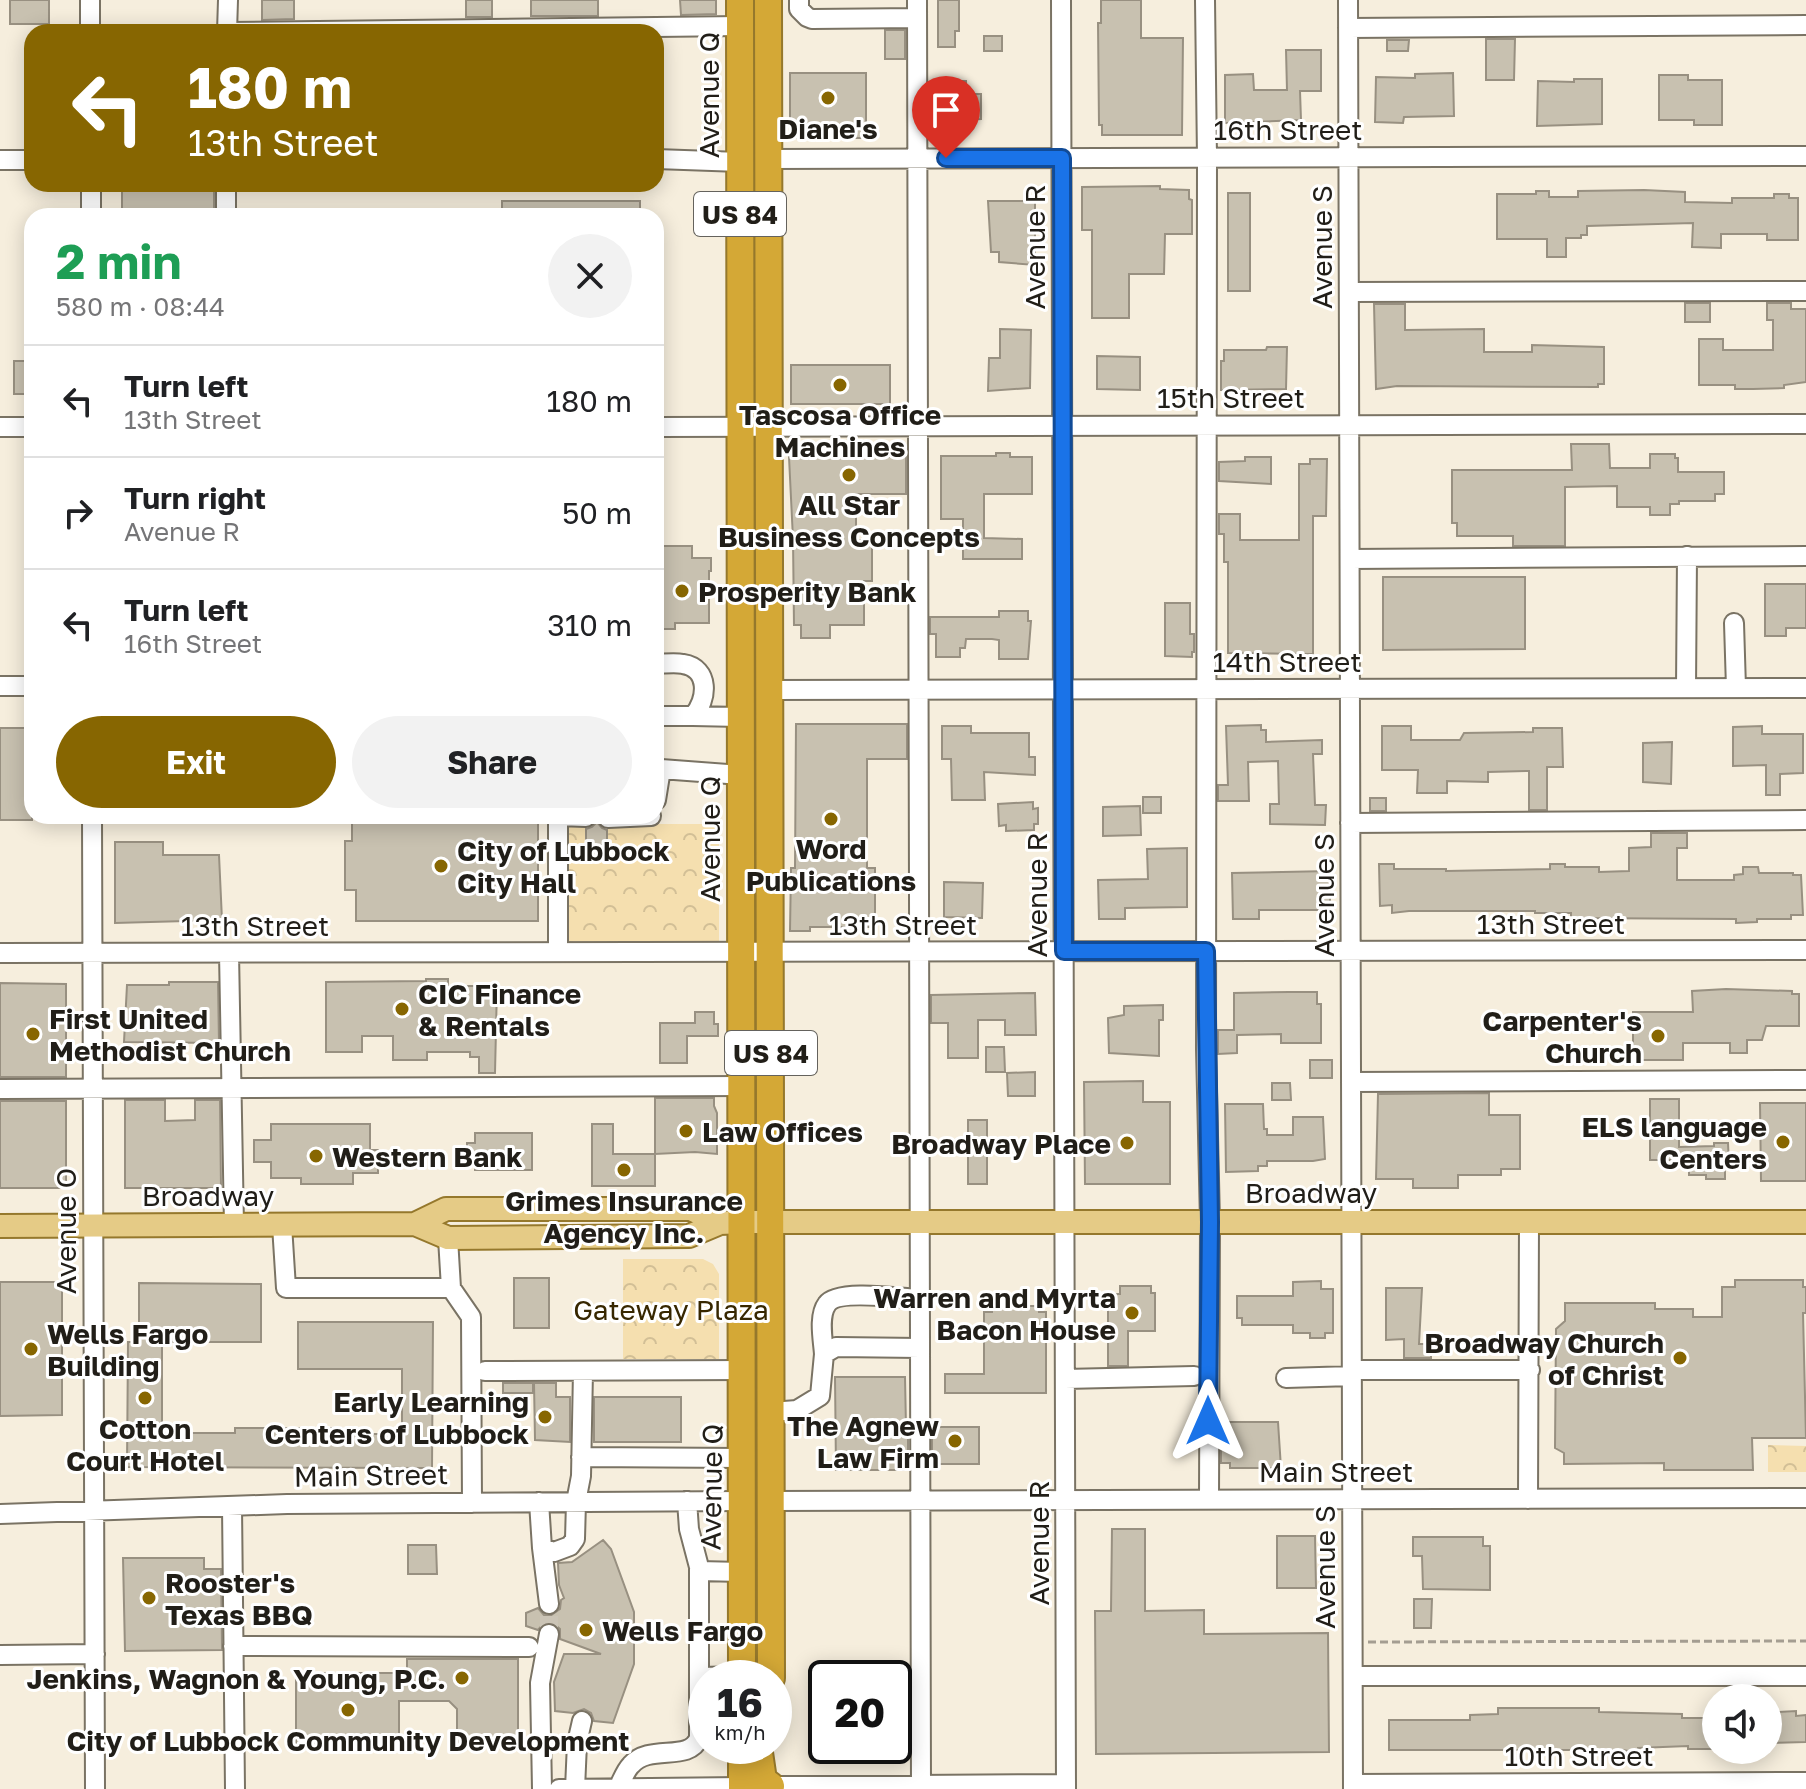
<!DOCTYPE html>
<html lang="en">
<head>
<meta charset="utf-8">
<style>
	body { margin:0; font-family:"Golos Text",sans-serif; background:#f2f2f2; color:#202124; height:100vh; display:flex; flex-direction:column; font-size:30px; white-space:nowrap }
	* { box-sizing:border-box; margin:0 }
	p { font-size:26px; color:#757577 }
	.icon { flex:none; width:44px; height:44px; fill:none; stroke:currentColor; stroke-width:2; stroke-linecap:round; stroke-linejoin:round }
	.map { position:relative; flex:1; overflow:hidden }
	.panel { position:absolute; left:24px; top:208px; width:640px; height:616px; display:flex; flex-direction:column; background:#fff; border-radius:24px; box-shadow:0 4px 20px #0003 }
	.panel>* { flex:none }
	.top-card { position:absolute; left:24px; top:24px; width:640px; height:168px; border-radius:24px; box-shadow:0 4px 20px #0003; background:#876601; color:#fff; overflow:hidden }
	.fabs { position:absolute; left:1702px; top:1684px; display:grid; gap:16px }
	.fabs a { display:grid; place-items:center; width:80px; height:80px; border-radius:50%; background:#fff; box-shadow:0 4px 20px #0003; font-size:40px }
	.speed { position:absolute; left:688px; top:1660px; display:flex; gap:16px; font-size:40px; font-weight:700; text-align:center }
	.speed>* { display:grid; place-content:center; width:104px; height:104px; border-radius:50%; background:#fff; box-shadow:0 4px 20px #0003; line-height:1 }
	.speed small { font-size:20px; font-weight:400 }
	.speed .limit { border:4px solid #111; border-radius:12px; background:#fff; color:#111 }
	.pin { position:absolute; display:grid; place-items:center; width:68px; height:68px; color:#fff; margin:-82px -34px; border-radius:50% 50% 50% 0; rotate:-45deg; box-shadow:0 0 8px #0007 }
	.pin .icon { rotate:45deg }
	.me { position:absolute; width:88px; margin:-44px; rotate:0deg; stroke-linejoin:round; filter:drop-shadow(0 0 6px #0008) }
	.turn { display:flex; align-items:center; gap:28px; height:168px; padding:0 32px; font-size:36px }
	.turn .icon { width:104px; height:104px; stroke-width:2.5 }
	.turn b { display:block; font-size:56px; line-height:68px }
	.round { display:grid; place-items:center; flex:none; width:84px; height:84px; border-radius:42px; background:#f2f2f2 }
	.headline { display:flex; align-items:center; justify-content:space-between; height:136px; padding:0 32px }
	h1 { font-size:48px; font-weight:700; line-height:60px; color:#1e9e55 }
	.cta { display:flex; gap:16px; margin-top:auto; padding:16px 32px }
	.cta a { flex:1; height:92px; border-radius:48px; background:#876601; color:#fff; font-size:32px; font-weight:700; line-height:92px; text-align:center }
	.cta a+a { background:#f2f2f2; color:#202124 }
	ul { padding:0; list-style:none }
	li { display:flex; align-items:center; gap:24px; height:112px; padding:0 32px; border-top:2px solid #e0e0e0 }
	li div { flex:1 }
	li b { display:block; font-size:30px }
	li em { font-style:normal }
	.map>svg:first-child { display:block }
	.park { fill:url(#park-crowns) }
	.building { fill:#c8c1b0; stroke:#989081; stroke-width:2 }
	.lines { fill:none; stroke-linecap:round; stroke-linejoin:round }
	.minor-tunnel { stroke:#cbc4b6; stroke-width:18; stroke-dasharray:18 9; stroke-linecap:butt }
	.minor-casing { stroke:#7a7364; stroke-width:22 }
	.major-casing { stroke:#95782c; stroke-width:26 }
	.highway-casing { stroke:#95782c; stroke-width:30 }
	.path { stroke:#a49d91; stroke-width:3; stroke-dasharray:8 4; stroke-linecap:butt }
	.minor { stroke:#fff; stroke-width:18 }
	.major { stroke:#e5cb86; stroke-width:22 }
	.highway { stroke:#d4a836; stroke-width:26 }
	.route-casing { stroke:#114b97; stroke-width:20 }
	.route { stroke:#1a73e8; stroke-width:14 }
	.poi-dot { fill:#876601; stroke:#fff; stroke-width:3 }
	.labels { text-anchor:middle; dominant-baseline:central; stroke-width:6; stroke-linejoin:round; paint-order:stroke }
	.shield { fill:#fff; stroke:#64625d; stroke-width:2 }
	.shield-label { font-size:26px; font-weight:bold; fill:#211e18 }
	.street-label { font-size:28px; fill:#211e18; stroke:#fff }
	.poi-label { font-size:28px; font-weight:bold; fill:#211e18; stroke:#fff; text-anchor:start }
	.park-label { font-size:28px; fill:#372700; stroke:#fff }
</style>
</head>
<body>
<div class="map">
<svg width="1806" height="1789" viewBox="0 0 1806 1789">
	<defs>
		<pattern id="park-crowns" width="20" height="18" patternUnits="userSpaceOnUse" patternTransform="scale(2)"><rect width="20" height="18" fill="#f5dfaf"/><path d="M2 6a3 3 0 1 1 6 0M12 15a3 3 0 1 1 6 0" fill="none" stroke="#d2bf96"/></pattern>
	</defs>
	<rect width="100%" height="100%" fill="#f6eedd"/>
	<path class="park" d="M607 824H719V953L558 952V825H586V845H607Z
		M623 1259H703L713 1264 719 1274V1359H623Z
		M1768 1445 1806 1446V1472H1768Z"/>
	<path class="building" d="M10 0H49V24H10Z
		M262 0H294V19L262 20Z
		M466 0H492V17H466Z
		M531 0H598V16H531Z
		M680 0H716V14L681 15Z
		M938 0H959V31H955V47H938Z
		M1101 0H1141V38H1183L1182 135H1102V125H1099L1098 23H1101Z
		M885 30H905V59H885Z
		M984 36H1002V51H984Z
		M1486 39H1515L1514 80H1486Z
		M1387 40H1409L1408 51H1387Z
		M1286 50H1321V91H1300L1301 120 1225 123V75L1253 74 1254 90H1287Z
		M790 73H866V124H862V138H790Z
		M1453 73 1454 116 1404 117 1403 123 1375 122 1376 77 1415 78V74Z
		M1659 75H1688V80H1722V125H1694V120H1659Z
		M1574 79H1602V124L1537 126 1538 81 1574 82Z
		M941 81H966V94H981V119L941 121Z
		M1160 186V189L1189 190V199L1192 200V234H1165L1164 274H1129V318H1092V230H1082V187Z
		M122 188 214 189V216H122Z
		M1644 190 1685 192V202L1732 203V198H1774V194H1789V198H1798V240H1767V234H1721V248L1692 247 1693 223 1587 226V235H1581V238H1566V257H1547V239H1497V194H1536V191H1549V197H1578V191Z
		M1228 193H1250V291H1228Z
		M502 201H640V216H502Z
		M988 201H1035V265L999 262V252H991Z
		M1685 303H1710V322H1685Z
		M1767 303H1791V309H1806V382L1784 385V388L1753 389H1735V385H1699V339H1723V350H1773V320H1767Z
		M1374 304H1405V330L1484 329V352H1532V345L1604 347V384H1598V387L1397 386 1376 389Z
		M1000 329 1031 330 1030 388 988 391 989 358H1000Z
		M1267 347H1287L1286 389 1221 390V361H1224V350H1266Z
		M1097 356 1140 357V390L1097 389Z
		M14 361H32V394H14Z
		M791 365H890V404H791Z
		M1571 444H1609L1610 468H1650V454H1675V458H1678V472H1724V494H1715V501H1679V504H1670V515H1650V507H1617V486L1565 487V546H1513V536H1457V523H1452V470H1572Z
		M996 453H1010V457H1032V494H984V538L1022 539V559H963V519H941V456H996Z
		M789 457H906V494H856V540H872V581H864V625H830V638H801V625H794L793 539Z
		M1245 457H1271V484L1219 481V462L1245 461Z
		M1310 459H1327L1326 516H1313V654L1228 653V562H1224V534H1219V514H1240V540H1299V464H1310Z
		M656 546H692V558H711V571H709V623H675V629H656Z
		M1383 577H1525V649L1383 650Z
		M1765 584H1806V628H1786V636H1765Z
		M1165 603H1190V634H1194V652H1192V657L1165 656Z
		M999 611H1028V621H1031L1028 659H999V640L992 639H966L965 648H960V657H936V634H930V617H999Z
		M796 724H907V759H867V868H875V927H810V931H790L791 868H795Z
		M1261 725V730H1266V742L1322 740V754H1313L1315 805H1326L1325 825 1270 824V804H1279L1278 761 1248 762 1249 801H1218V785H1228L1226 726Z
		M942 726H971V733H1029V757H1035V775L984 772 985 800H952L951 759H942Z
		M1382 726H1411V740H1460L1464 733 1533 732V728H1562L1563 767H1547V810H1529V771L1488 772V782L1447 781V793H1417L1418 770H1382Z
		M1762 726V734H1803V773L1780 774V795H1766V765L1733 766V727Z
		M0 728H32V820H0Z
		M1672 742 1671 784 1643 782V743Z
		M1143 797H1161V813H1143Z
		M1370 798H1386V811H1370Z
		M1033 802V809L1038 808V824H1034V830L1006 831V825L999 826 998 804Z
		M1140 806 1141 835 1103 836V807Z
		M352 816H538V921H356V890H345V841H352Z
		M597 822 602 828 607 830V845H586V829L592 827Z
		M1651 833H1687V848H1677V880H1734V875L1743 874V867H1758L1759 873H1793V875H1801L1803 915H1791V919H1757V922L1736 923V919L1571 918V913H1535V911H1409L1392 913V905L1380 906 1379 864H1394V869H1446V871L1550 869V864H1565V867H1599V872L1629 871V848L1651 847Z
		M115 842H163V855H219L222 920 115 923Z
		M1187 848V907L1125 908V919H1099L1098 880 1148 879 1147 849Z
		M1330 871V910H1259V919H1233L1232 873Z
		M944 882 983 883 982 918 944 917Z
		M426 979H448V986H497L495 1073H479V1057H470V1052H427V1060H393V1036H362V1052H326V982L426 981Z
		M169 982H218L219 1043 124 1042 127 985H169Z
		M0 983 66 984V1077H0Z
		M1726 989 1792 991V994H1799V1026H1766L1762 1040H1747V1053H1730V1043H1683V1060H1633V1012H1693L1692 991Z
		M1289 992H1317V1004H1321V1043H1281V1034L1237 1035V1053L1218 1054V1030H1234V993Z
		M1035 993 1036 1035H1005V1020H978V1058H948V1023H931V995Z
		M1163 1005V1020H1159V1056L1109 1053 1108 1018 1124 1015V1006Z
		M695 1012H714V1024H718V1036H687V1063H660V1023H695Z
		M986 1047H1004L1005 1072H986Z
		M1310 1060H1332V1078H1310Z
		M1035 1072V1096H1008L1007 1073Z
		M1143 1081V1102H1170V1184H1085L1084 1082Z
		M1272 1083H1290L1291 1100H1272Z
		M1489 1093V1115H1520V1169H1501V1175H1458V1188H1413V1179H1376L1378 1094Z
		M655 1098H714V1106L717 1113V1154L695 1152 655 1154Z
		M1650 1099H1679V1147L1714 1146V1143H1728L1729 1166H1725V1179H1706V1175H1689V1160H1650Z
		M125 1100H165V1121L195 1120V1100H220L221 1188H125Z
		M0 1101H66V1188H0Z
		M1760 1103H1806V1181H1761Z
		M1225 1104H1263L1264 1129H1267V1135H1293V1117H1323L1325 1159 1313 1161H1267V1166H1258V1171L1226 1172Z
		M968 1120H987V1184H968Z
		M271 1124H370V1150H378V1173H353V1184H301V1178H271V1162H254V1140H271Z
		M592 1124H613V1154H655V1186H592Z
		M475 1133H532V1170H475V1159H467V1143H475Z
		M514 1278H549V1328H514Z
		M1735 1280H1803V1287H1806V1313H1803L1806 1438H1752L1753 1470H1664V1463L1564 1464V1453L1555 1448 1556 1329 1565 1321V1303H1655V1309H1693V1317H1722V1287H1735Z
		M1321 1281V1289H1333V1333H1325V1338H1310V1333H1293V1325H1242V1318H1237V1296H1293V1282Z
		M0 1282H62V1415L0 1416Z
		M139 1283 261 1284V1342H162V1433H235V1428H342V1434H402V1369H298V1322H433L432 1468 127 1467 128 1342H139Z
		M1120 1286H1151V1293H1155V1331H1128V1366H1108V1302H1115V1294H1120Z
		M1386 1288H1422L1419 1344H1431V1358H1404V1339L1386 1340Z
		M1005 1297H1026V1306H1039V1312H1046V1393H945V1374H984V1312H992V1306H1005Z
		M835 1377H905L906 1427H908V1464H906V1470H836Z
		M503 1383H533V1393H503Z
		M534 1383H556V1397H570V1442L535 1440Z
		M594 1397H681V1442H594Z
		M1221 1422H1278L1281 1468H1230V1463H1221Z
		M932 1427H979V1464H932Z
		M1112 1529H1145V1611L1204 1610V1634L1328 1633 1329 1752 1096 1754 1095 1611H1111Z
		M1277 1536H1315L1316 1588H1277Z
		M1413 1537H1483V1546H1490V1590L1423 1589 1422 1556H1413Z
		M603 1540 611 1549 634 1612V1664L613 1723 594 1721 591 1713 584 1709 573 1713 555 1711 554 1682 564 1654H601L560 1639V1629L552 1622 544 1623 538 1630 526 1626V1613L538 1608 544 1615 550 1616 560 1609 561 1600 564 1598 559 1585 558 1563 572 1562Z
		M408 1545H436L437 1574H408Z
		M123 1558H204V1569H221L222 1650 125 1651Z
		M1414 1599H1432L1431 1628H1414Z
		M407 1659H518V1744L457 1745V1709L449 1701H399V1747H296V1673H407Z
		M1498 1708H1599V1712L1682 1714V1718H1716V1749H1688V1746L1638 1748V1753L1623 1750H1389V1720H1470V1715L1498 1714Z
		M1796 1711V1716L1806 1715V1742L1768 1743V1717H1777V1712Z"/>
	<g class="lines">
		<path class="minor-tunnel" d="M549 1634V1604"/>
		<defs>
			<path id="minor" d="M90 0V32
				M799 0V9L807 17 812 19 917 18
				M917 0 921 1789
				M1061 0 1066 1789
				M1205 0 1207 158 1206 1049 1210 1222 1209 1499
				M1348 0 1353 1789
				M1348 28 1806 25
				M227 32 740 26
				M227 32 228 0
				M656 159 740 162
				M769 159 1806 156
				M0 160H32
				M91 184V216
				M226 184V216
				M1349 292 1806 291
				M0 427H32
				M656 427 1806 424
				M1350 559 1806 556
				M1734 623 1736 688
				M656 664C664 664 674 662 683 664 710 668 708 700 693 716H656
				M0 686H32
				M1686 688 1687 556
				M768 690 1806 688
				M693 716 740 717
				M656 766 661 769 741 775
				M656 768 661 769 656 800
				M92 816 95 1789
				M558 816V952
				M558 816 586 817
				M608 818 651 816
				M1350 823 1806 820
				M0 953 1806 950
				M229 953 234 1225
				M1351 1082 1806 1080
				M0 1089 743 1086
				M282 1225 286 1288H451
				M448 1238 451 1288 471 1317 472 1503
				M824 1354C823 1340 818 1316 827 1304 837 1289 901 1298 920 1299
				M1352 1370H1530
				M485 1371 743 1370
				M1286 1378 1352 1376
				M1065 1379 1194 1376
				M771 1412 797 1410 820 1396 824 1354 836 1347 920 1348
				M581 1457 742 1458
				M1528 1499 1529 1222
				M771 1501 1806 1498
				M539 1502 542 1548 554 1552 570 1546 575 1539 576 1502 581 1476 583 1371
				M232 1506 235 1789
				M0 1514 287 1504 742 1501
				M542 1548 549 1604
				M699 1571 742 1572
				M233 1646 529 1647
				M0 1655 95 1654
				M1353 1676H1806
				M701 1677 742 1676
				M1353 1784 1806 1782
				M771 1786 1066 1784
				M618 1788C622 1781 625 1771 631 1765 650 1743 689 1763 699 1738V1567L689 1529 687 1501
				M542 1789 540 1683 549 1634
				M559 1789 742 1787
				M575 1789 577 1743 582 1721"/>
			<path id="major" d="M415 1224 446 1209H691L720 1223
				M0 1226 415 1224 448 1238 689 1236 720 1223 743 1222H1806"/>
			<path id="highway" d="M740 0 742 1678
				M768 0 771 1678
				M742 1746V1789
				M758 1746 763 1780 771 1786"/>
		</defs>
		<use href="#minor" class="minor-casing"/>
		<use href="#major" class="major-casing"/>
		<use href="#highway" class="highway-casing"/>
		<path class="path" d="M1368 1642 1806 1641"/>
		<use href="#minor" class="minor"/>
		<use href="#major" class="major"/>
		<use href="#highway" class="highway"/>
	</g>
	<g class="lines">
		<defs>
			<path id="route" d="M946 158H1062L1064 951H1206L1210 1222 1208 1421"/>
		</defs>
		<use href="#route" class="route-casing"/>
		<use href="#route" class="route"/>
	</g>
	<g class="poi-dot">
		<circle cx="828" cy="98" r="8"/>
		<circle cx="840" cy="385" r="8"/>
		<circle cx="849" cy="475" r="8"/>
		<circle cx="682" cy="591" r="8"/>
		<circle cx="831" cy="819" r="8"/>
		<circle cx="441" cy="866" r="8"/>
		<circle cx="402" cy="1009" r="8"/>
		<circle cx="33" cy="1034" r="8"/>
		<circle cx="1658" cy="1036" r="8"/>
		<circle cx="686" cy="1131" r="8"/>
		<circle cx="1783" cy="1142" r="8"/>
		<circle cx="1127" cy="1143" r="8"/>
		<circle cx="316" cy="1156" r="8"/>
		<circle cx="624" cy="1170" r="8"/>
		<circle cx="1132" cy="1313" r="8"/>
		<circle cx="31" cy="1349" r="8"/>
		<circle cx="1680" cy="1358" r="8"/>
		<circle cx="145" cy="1398" r="8"/>
		<circle cx="545" cy="1417" r="8"/>
		<circle cx="955" cy="1441" r="8"/>
		<circle cx="149" cy="1598" r="8"/>
		<circle cx="586" cy="1630" r="8"/>
		<circle cx="462" cy="1678" r="8"/>
		<circle cx="348" cy="1710" r="8"/>
	</g>
	<g class="labels">
		<g class="shield">
			<rect x="694" y="192" width="92" height="44" rx="6"/>
			<rect x="725" y="1031" width="92" height="44" rx="6"/>
		</g>
		<g class="shield-label">
			<text x="740" y="214">US 84</text>
			<text x="771" y="1053">US 84</text>
		</g>
		<g class="street-label">
			<text transform="translate(708 95) rotate(-90)">Avenue Q</text>
			<text x="1288" y="129">16th Street</text>
			<text transform="translate(1034 247) rotate(-90)">Avenue R</text>
			<text transform="translate(1321 247) rotate(-90)">Avenue S</text>
			<text x="1231" y="397">15th Street</text>
			<text x="1287" y="661">14th Street</text>
			<text transform="translate(709 839) rotate(-90)">Avenue Q</text>
			<text transform="translate(1036 895) rotate(-90)">Avenue R</text>
			<text transform="translate(1323 895) rotate(-90)">Avenue S</text>
			<text x="1551" y="923">13th Street</text>
			<text x="903" y="924">13th Street</text>
			<text x="255" y="925">13th Street</text>
			<text x="1311" y="1192">Broadway</text>
			<text x="208" y="1195">Broadway</text>
			<text transform="translate(65 1231) rotate(-90)">Avenue O</text>
			<text x="1336" y="1471">Main Street</text>
			<text transform="translate(371 1475) rotate(-1)">Main Street</text>
			<text transform="translate(711 1487) rotate(-89)">Avenue Q</text>
			<text transform="translate(1038 1543) rotate(-90)">Avenue R</text>
			<text transform="translate(1324 1567) rotate(-90)">Avenue S</text>
			<text x="1579" y="1755">10th Street</text>
		</g>
		<g class="poi-label">
			<text x="828" y="128" text-anchor="middle">Diane's</text>
			<text x="840" y="414" text-anchor="middle">Tascosa Office<tspan x="840" dy="32">Machines</tspan></text>
			<text x="849" y="504" text-anchor="middle">All Star<tspan x="849" dy="32">Business Concepts</tspan></text>
			<text x="698" y="591">Prosperity Bank</text>
			<text x="831" y="848" text-anchor="middle">Word<tspan x="831" dy="32">Publications</tspan></text>
			<text x="457" y="850">City of Lubbock<tspan x="457" dy="32">City Hall</tspan></text>
			<text x="418" y="993">CIC Finance<tspan x="418" dy="32">&amp; Rentals</tspan></text>
			<text x="49" y="1018">First United<tspan x="49" dy="32">Methodist Church</tspan></text>
			<text x="1642" y="1020" text-anchor="end">Carpenter's<tspan x="1642" dy="32">Church</tspan></text>
			<text x="1767" y="1126" text-anchor="end">ELS language<tspan x="1767" dy="32">Centers</tspan></text>
			<text x="702" y="1131">Law Offices</text>
			<text x="1111" y="1143" text-anchor="end">Broadway Place</text>
			<text x="332" y="1156">Western Bank</text>
			<text x="624" y="1200" text-anchor="middle">Grimes Insurance<tspan x="624" dy="32">Agency Inc.</tspan></text>
			<text x="1116" y="1297" text-anchor="end">Warren and Myrta<tspan x="1116" dy="32">Bacon House</tspan></text>
			<text x="47" y="1333">Wells Fargo<tspan x="47" dy="32">Building</tspan></text>
			<text x="1664" y="1342" text-anchor="end">Broadway Church<tspan x="1664" dy="32">of Christ</tspan></text>
			<text x="529" y="1401" text-anchor="end">Early Learning<tspan x="529" dy="32">Centers of Lubbock</tspan></text>
			<text x="939" y="1425" text-anchor="end">The Agnew<tspan x="939" dy="32">Law Firm</tspan></text>
			<text x="145" y="1428" text-anchor="middle">Cotton<tspan x="145" dy="32">Court Hotel</tspan></text>
			<text x="165" y="1582">Rooster's<tspan x="165" dy="32">Texas BBQ</tspan></text>
			<text x="602" y="1630">Wells Fargo</text>
			<text x="446" y="1678" text-anchor="end">Jenkins, Wagnon &amp; Young, P.C.</text>
			<text x="348" y="1740" text-anchor="middle">City of Lubbock Community Development</text>
		</g>
		<g class="park-label">
			<text x="671" y="1309">Gateway Plaza</text>
		</g>
	</g>
</svg>
<div class="fabs">
<a><svg class="icon" aria-label="sound" viewBox="0 0 24 24"><path d="M4 9h4l5-4v14l-5-4H4zM17 9q2 3 0 6"/></svg></a>
</div>
<div class="speed"><div>16<small>km/h</small></div><div class="limit">20</div></div>
<div class="pin" style="left:946px;top:158px;background:#d93025"><svg class="icon" aria-label="arrive" viewBox="0 0 24 24"><path d="M6 21V4h12l-3 4 3 4H6"/></svg></div>
<svg class="me" style="left:1208px;top:1421px" viewBox="-20 -20 40 40"><path d="M0-17L14 15 0 8-14 15z" fill="#1a73e8" stroke="#fff" stroke-width="4"/></svg>
<div class="top-card">
<div class="turn"><svg class="icon" aria-label="left" viewBox="0 0 24 24"><path d="M17 20v-9H6M10 6l-5 5 5 5"/></svg><div><b>180 m</b>13th Street</div></div>
</div>
<section class="panel">
<div class="headline"><div><h1>2 min</h1><p>580 m · 08:44</p></div><a class="round"><svg class="icon" aria-label="close" viewBox="0 0 24 24"><path d="M6 6l12 12M18 6L6 18"/></svg></a></div>
<ul>
<li><svg class="icon" aria-label="left" viewBox="0 0 24 24"><path d="M17 20v-9H6M10 6l-5 5 5 5"/></svg><div><b>Turn left</b><p>13th Street</p></div><em>180 m</em></li>
<li><svg class="icon" aria-label="right" viewBox="0 0 24 24"><path d="M7 20v-9h11M14 6l5 5-5 5"/></svg><div><b>Turn right</b><p>Avenue R</p></div><em>50 m</em></li>
<li><svg class="icon" aria-label="left" viewBox="0 0 24 24"><path d="M17 20v-9H6M10 6l-5 5 5 5"/></svg><div><b>Turn left</b><p>16th Street</p></div><em>310 m</em></li>
</ul>
<div class="cta"><a>Exit</a><a>Share</a></div>
</section>
</div>
</body>
</html>
